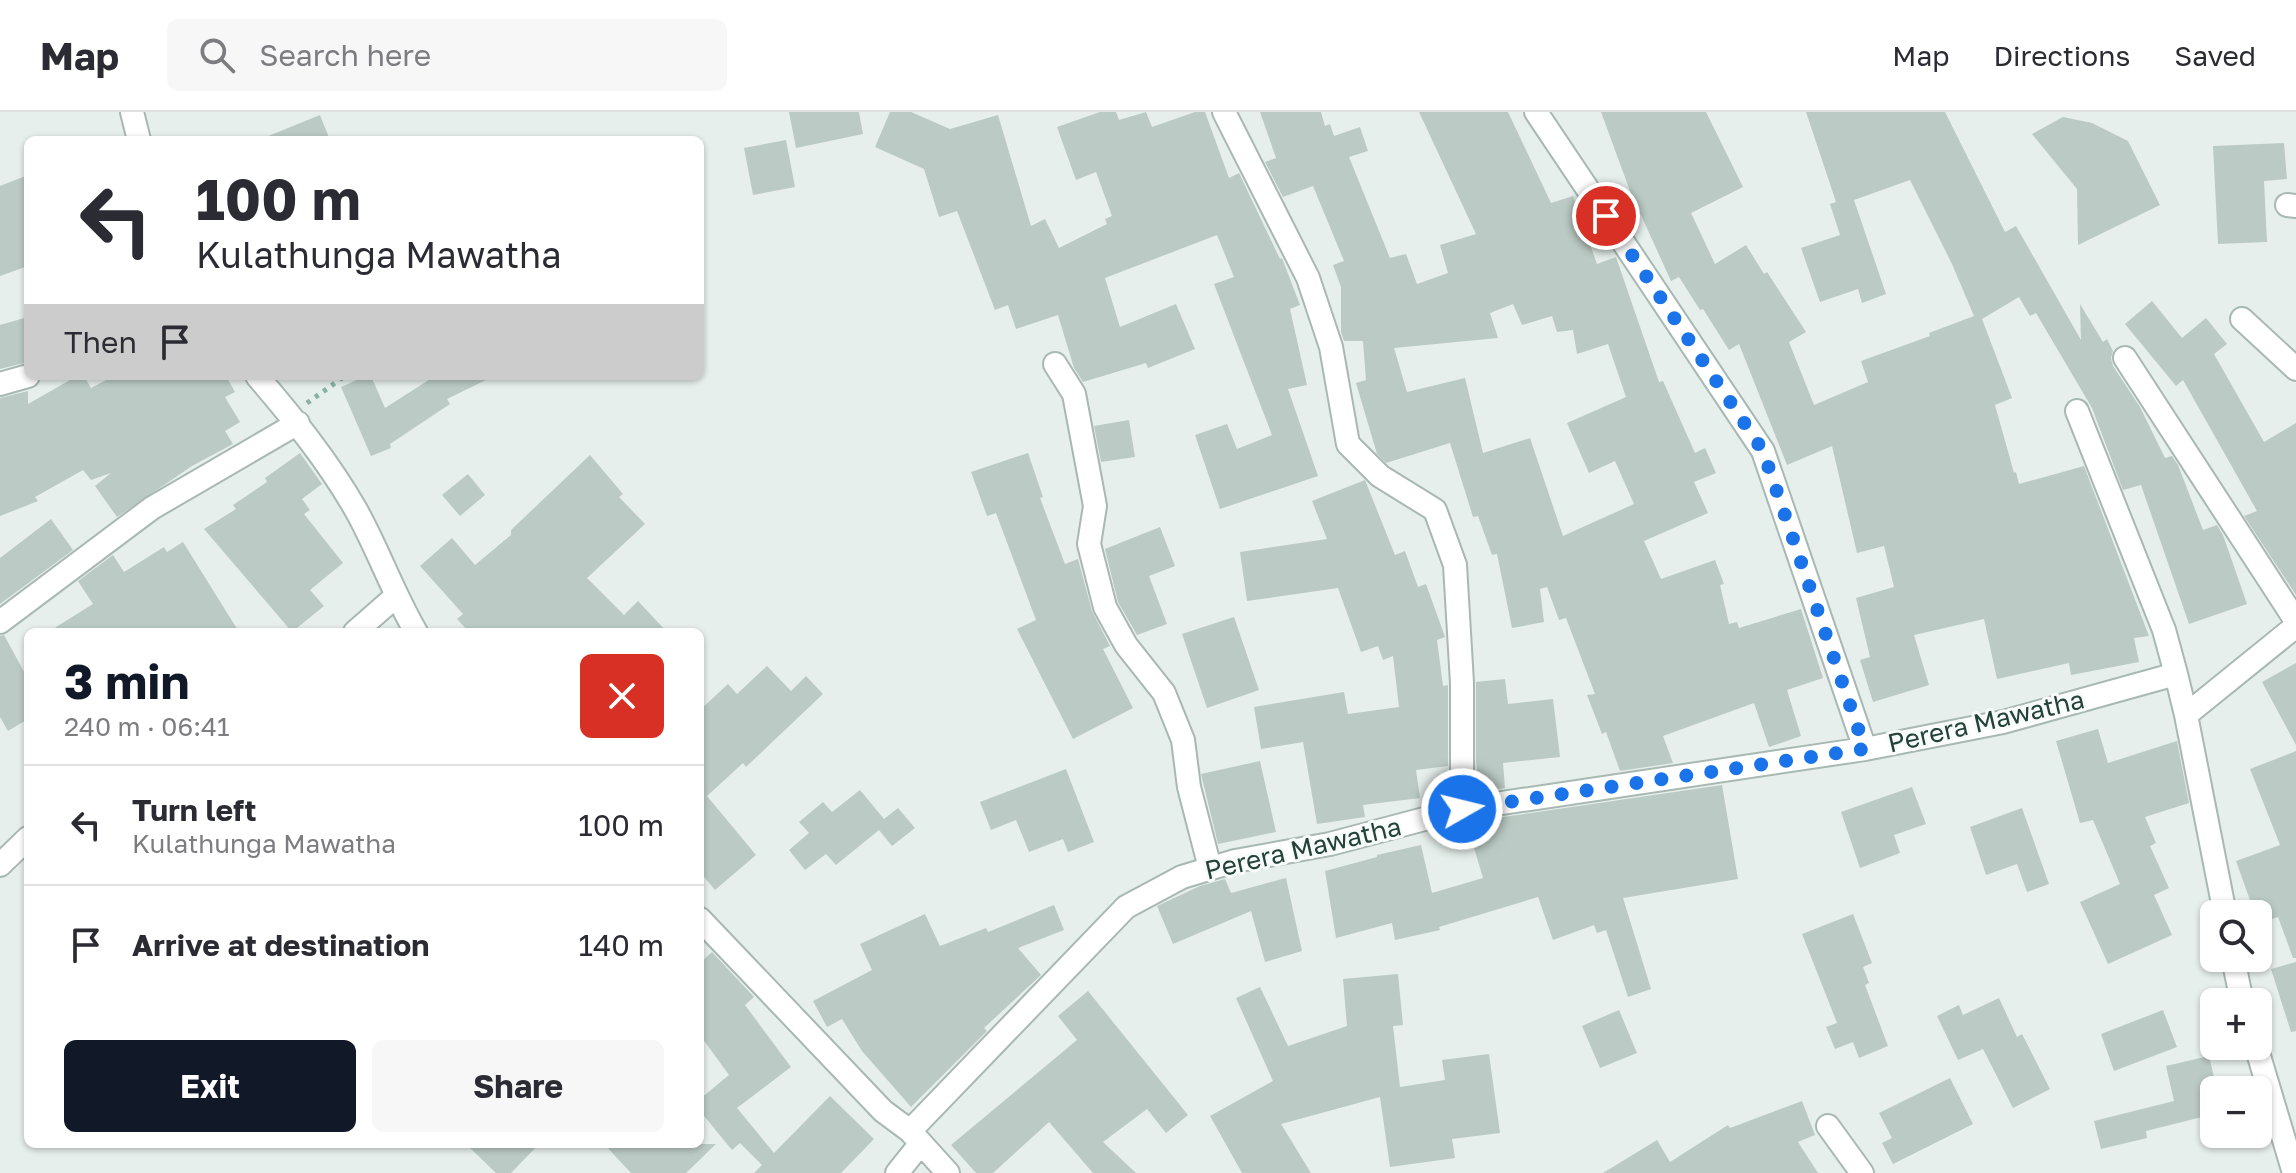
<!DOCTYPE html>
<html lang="en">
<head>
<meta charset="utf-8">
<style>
	body { margin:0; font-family:"Golos Text",sans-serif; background:#f7f7f7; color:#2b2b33; height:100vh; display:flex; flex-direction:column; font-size:30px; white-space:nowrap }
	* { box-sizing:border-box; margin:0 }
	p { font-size:26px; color:#7c7c81 }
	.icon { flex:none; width:44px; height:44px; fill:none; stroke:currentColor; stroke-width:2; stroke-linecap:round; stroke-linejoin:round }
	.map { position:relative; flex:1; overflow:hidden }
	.sheet { position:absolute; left:24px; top:516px; width:680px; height:520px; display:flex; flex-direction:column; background:#fff; border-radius:12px; box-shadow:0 2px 6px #0004 }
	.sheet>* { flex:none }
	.top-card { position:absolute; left:24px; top:24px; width:680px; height:244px; border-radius:12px; box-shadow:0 2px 6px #0004; background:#fff; color:#2b2b33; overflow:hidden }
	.fabs { position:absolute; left:2200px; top:788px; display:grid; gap:16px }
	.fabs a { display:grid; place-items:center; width:72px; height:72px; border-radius:12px; background:#fff; box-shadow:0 2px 6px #0004; font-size:40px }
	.pin { position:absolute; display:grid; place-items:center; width:68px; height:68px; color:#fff; margin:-34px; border:4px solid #fff; border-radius:50%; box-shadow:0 2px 8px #0007 }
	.me { position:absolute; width:88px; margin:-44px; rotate:82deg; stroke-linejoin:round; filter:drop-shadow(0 0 6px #0008) }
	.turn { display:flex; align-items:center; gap:28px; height:168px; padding:0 40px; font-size:36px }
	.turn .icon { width:104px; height:104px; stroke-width:2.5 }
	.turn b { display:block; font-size:56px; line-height:68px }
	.then { display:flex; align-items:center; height:76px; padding:0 40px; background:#0003; gap:16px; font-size:30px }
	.round { display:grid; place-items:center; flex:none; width:84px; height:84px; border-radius:12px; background:#f7f7f7 }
	.headline { display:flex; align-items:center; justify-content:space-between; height:136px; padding:0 40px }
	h1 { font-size:48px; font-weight:700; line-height:60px; color:#111827 }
	.button { display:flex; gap:16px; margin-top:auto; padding:16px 40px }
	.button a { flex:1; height:92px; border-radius:12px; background:#111827; color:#fff; font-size:32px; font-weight:700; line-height:92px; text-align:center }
	.button a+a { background:#f7f7f7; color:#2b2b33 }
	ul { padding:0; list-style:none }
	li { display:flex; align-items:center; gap:24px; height:120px; padding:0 40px; border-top:2px solid #e1e1e2 }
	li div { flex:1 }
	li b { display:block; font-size:30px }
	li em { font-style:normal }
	header { display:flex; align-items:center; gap:48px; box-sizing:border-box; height:112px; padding:0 40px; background:#fff; border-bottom:2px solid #e1e1e2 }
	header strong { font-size:38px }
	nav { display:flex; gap:44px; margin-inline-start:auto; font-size:28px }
	.search { width:560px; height:72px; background:#f7f7f7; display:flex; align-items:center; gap:20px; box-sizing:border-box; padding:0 28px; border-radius:12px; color:#7c7c81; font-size:30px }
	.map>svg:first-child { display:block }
	.building { fill:#bbcac4; fill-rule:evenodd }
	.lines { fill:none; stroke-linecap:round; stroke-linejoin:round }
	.minor-casing { stroke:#a8b8b2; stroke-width:26 }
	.path { stroke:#86b3a5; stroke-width:5; stroke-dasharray:4 6; stroke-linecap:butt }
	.minor { stroke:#fff; stroke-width:22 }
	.route { stroke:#1a73e8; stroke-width:14; stroke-dasharray:0 25.2 }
	.labels { text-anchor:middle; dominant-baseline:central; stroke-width:6; stroke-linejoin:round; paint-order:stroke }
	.street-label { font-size:26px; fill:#24423a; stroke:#f7fbf9 }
</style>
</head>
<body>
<header>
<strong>Map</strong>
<div class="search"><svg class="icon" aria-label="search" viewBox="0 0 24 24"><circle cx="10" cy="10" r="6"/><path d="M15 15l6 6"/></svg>Search here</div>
<nav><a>Map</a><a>Directions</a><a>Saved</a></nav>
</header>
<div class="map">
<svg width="2296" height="1061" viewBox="0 0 2296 1061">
	<rect width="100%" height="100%" fill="#e6efeb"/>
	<path class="building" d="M789 0H859L863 22 796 36Z
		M890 0H911L950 17 998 3 1031 114 1045 107 1059 136 1107 112 1105 107 1112 104 1096 60 1076 68 1057 15 1100 0H1116L1119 8 1146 0 1152 15 1195 0H1205L1229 66 1239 61 1280 147 1282 146 1300 193 1290 197 1307 273 1288 277 1318 364 1220 397 1195 323 1227 312 1237 337 1272 323 1214 172 1234 165 1217 123 1105 166 1120 215 1176 192 1195 237 1148 256 1146 251 1083 270 1074 256 1058 203 1016 217 1008 193 995 198 957 99 939 105 924 57 875 35Z
		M1260 0H1321L1325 14 1330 12 1334 24 1360 15 1368 39 1349 45 1390 146 1406 142 1417 172 1448 161 1440 133 1476 122 1419 0H1508L1551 91 1573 84 1597 152 1616 145 1659 270 1663 269 1695 341 1705 336 1716 361 1694 370 1708 401 1644 429 1661 467 1715 448 1724 472 1720 473 1729 512 1737 510 1739 516 1801 497 1823 566 1787 578 1801 624 1769 635 1754 591 1663 624 1673 651 1620 659 1606 620 1602 622 1587 583 1595 582 1566 506 1559 508 1547 475 1540 477 1544 510 1512 516 1497 442 1492 443 1478 404 1473 405 1450 331 1386 351 1377 342 1356 271 1366 268 1363 229H1344L1341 220V175L1333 153 1344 149 1313 74 1283 85 1265 50 1276 46ZM1513 192 1522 213 1552 204 1557 220 1573 218 1577 242 1608 232 1626 285 1567 311 1589 361 1615 349 1634 392 1563 424 1530 326 1483 341 1465 266 1407 280 1394 236 1498 226 1490 201Z
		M1601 0H1706L1743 75 1691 101 1715 152 1746 133 1764 162 1767 160 1806 220 1789 230 1814 293 1868 270 1861 249 1930 224 1929 221 1974 204 1952 152 1910 68 1854 88 1886 182 1862 191 1858 177 1820 190 1801 136 1840 123 1830 92 1836 90 1806 0H1945L2005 120 2016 114 2081 228 2080 192 2103 230 2107 227 2113 239 2111 246 2113 254 2140 295 2165 346 2172 344 2178 353 2203 418 2217 413 2223 423 2247 492 2189 512 2141 373 2123 378 2092 296 2036 201 2030 204 2019 185 1982 207 2012 286 1995 293 2014 361 2016 360 2019 372 2084 354 2149 524 2134 526 2139 550 2071 563 2069 551 1997 567 1984 507 1914 523 1929 573 1873 590 1860 548 1870 545 1856 486 1894 475 1884 434 1857 441 1832 334 1787 353 1739 232 1729 238 1703 197 1700 198 1679 165 1671 169 1630 79Z
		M320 3 330 28H261V27Z
		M2063 5 2092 11 2128 29 2160 93 2078 133 2077 77 2032 22Z
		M786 28 795 75 753 83 744 36Z
		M2284 31 2287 67 2264 69 2267 130 2218 132 2213 34Z
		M28 63V154L0 164V74Z
		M2152 189 2182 226 2206 206 2227 232 2214 242 2264 330 2296 311V483L2244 404 2257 399 2183 268 2176 274 2125 212Z
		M28 205V250L0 257V213Z
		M77 264H84L91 276 114 264H226L235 280 225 285 240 310 225 319 233 332 192 354 117 405 95 374 111 361 91 368 83 358 35 385 38 389 0 404V286L28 279V292Z
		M366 264H371L385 296 435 264H494L447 287 450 292 390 332 391 336 371 344 341 275Z
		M1129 308 1135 345 1101 350 1094 314Z
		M300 341 322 372 302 387 310 398 304 402 343 451 310 478 324 494 292 520 204 417 236 397 233 393 267 370 265 366Z
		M1028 341 1043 385 1040 386 1065 452 1078 447 1092 499 1110 534 1103 537 1133 596 1073 627 1017 517 1036 508 996 401 987 404 971 360Z
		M590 343 623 382 619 385 645 412 587 466 624 503 638 489 667 520H469L457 507 463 502 420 454 452 426 475 453 511 423V418Z
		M468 362 485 383 460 404 442 383Z
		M1365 368 1395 443 1405 439 1418 475 1426 472 1445 525 1437 528 1443 574 1448 573V654L1416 658 1420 686 1363 693 1365 705 1317 712 1303 630 1261 637 1254 595 1344 580 1348 602 1399 595 1393 544 1383 548 1378 534 1361 540 1338 476 1247 489 1240 440 1327 427 1312 389Z
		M51 407 73 438 0 492V446Z
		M1160 415 1175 454 1149 464 1167 512 1137 523 1118 490 1105 437Z
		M183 430 239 520H48L93 492 78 469 113 443 124 460 164 435 167 440Z
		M1234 505 1259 578 1207 596 1182 522Z
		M4 523 28 567V607L8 619 0 605V524Z
		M2296 551V633L2262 570Z
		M767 554 791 579 806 564 823 582 746 655 743 651 707 684 756 743 715 778 700 760V598L728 572 737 582Z
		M1505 567 1508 592 1553 587 1560 645 1503 651 1505 676 1480 680 1476 650V570Z
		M2098 617 2108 651 2177 629 2189 691 2145 705 2156 731 2150 734 2169 776 2154 783 2172 823 2108 852 2080 790 2120 772 2093 708 2080 711 2056 629Z
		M2296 639V846H2293L2278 805 2258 812V802H2255L2236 749 2280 733 2250 657Z
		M1260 649 1276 720 1218 732 1201 662Z
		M1066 657 1094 730 1068 740 1063 727 1029 740 1016 708 991 718 980 690Z
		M1722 673 1738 767 1623 786 1651 877 1628 885 1606 818 1597 821 1594 813 1553 828 1538 785 1439 815 1440 818 1395 828 1392 811 1336 826 1325 759 1377 745V743L1421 733 1432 781 1483 766 1469 719 1484 715 1483 708Z
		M1912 675 1926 712 1894 723 1900 741 1860 756 1841 700Z
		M860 678 884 707 898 696 915 716 892 734 879 718 836 753 826 742 805 758 789 738 809 721 799 710 823 690 832 700Z
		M2022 696 2049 772 2027 780 2017 752 1986 763 1970 715Z
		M1286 766 1302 839 1265 850 1251 799 1173 832 1157 794 1200 774 1225 767 1231 781Z
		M1054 793 1064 818 1018 836 1041 863 984 916 987 919 911 995 862 939 842 907 827 915 813 889 872 858 860 832 925 802 940 834 986 816 988 820Z
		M1853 802 1872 851 1863 855 1869 871 1865 873 1888 934 1859 946 1853 930 1835 937 1826 915 1837 911 1802 822Z
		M712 840 754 885 745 893 791 955 737 996 774 1041 830 984 874 1027 841 1061H754L762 1053 740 1031 732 1038 700 999V987L729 963 700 923V851Z
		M2296 850V919L2291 920 2271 857Z
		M1398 862 1403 913 1393 914 1400 975 1445 968 1442 948 1489 942 1500 1021 1452 1027 1455 1046 1390 1055 1380 985 1281 1012 1311 1061H1242L1210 1004 1273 969 1236 886 1260 875 1288 934 1347 914 1343 867Z
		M1088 879 1188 1003 1166 1021 1147 997 1103 1030 1136 1061H1093L1049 1010 993 1061H976L951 1033 1077 928 1058 904Z
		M1999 886 2017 925 2022 922 2050 977 2013 996 1983 937 1958 948 1937 904 1959 893 1963 903Z
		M1619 898 1637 941 1600 956 1582 914Z
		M2163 898 2177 935 2114 959 2101 922Z
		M2209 944 2217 978H2214V1002L2146 1019 2147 1026 2101 1037 2094 1009 2174 989 2166 954Z
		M1950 966 1973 1012 1893 1052 1882 1031 1892 1026 1879 1001Z
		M1802 989 1815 1023 1798 1030 1818 1061H1603L1657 1028 1670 1050 1728 1013 1730 1016Z
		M466 1032H539L511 1061H496Z
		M604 1032H716L686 1061H631Z"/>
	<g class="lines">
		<defs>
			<path id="minor" d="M132 0 139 28
				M1224 0 1308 166 1331 235 1348 332 1380 364 1435 398 1455 453 1462 571V697
				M1536 0 1763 339 1865 637
				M2287 93 2296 94
				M2242 207 2296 257
				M2125 246 2296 509
				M1055 252 1074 282 1095 394 1089 432 1105 495 1126 533 1164 581 1183 628 1189 675 1210 756
				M257 264C293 306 328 349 356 398 378 437 393 481 416 520
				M0 272 28 264
				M2077 299 2164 518 2176 562
				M0 510 152 396 298 311
				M355 520 395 485
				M2186 603 2225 802
				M0 753 28 726
				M700 807 883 999 910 1019 948 1061
				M2233 846 2242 890
				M2256 934 2294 1061
				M1828 1014 1862 1061
				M910 1019 1126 795 1182 765 1235 749 1330 732 1462 697 1865 637 2003 610 2176 562 2186 603 2296 514
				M897 1061 921 1031"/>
		</defs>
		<use href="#minor" class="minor-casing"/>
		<path class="path" d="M307 291 345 264"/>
		<use href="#minor" class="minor"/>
	</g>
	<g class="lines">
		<path class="route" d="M1462 697 1865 637 1763 339 1606 104"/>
	</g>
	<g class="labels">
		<g class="street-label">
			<text transform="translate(1986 609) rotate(-13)">Perera Mawatha</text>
			<text transform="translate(1303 736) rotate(-13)">Perera Mawatha</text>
		</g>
	</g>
</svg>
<div class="fabs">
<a><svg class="icon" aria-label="search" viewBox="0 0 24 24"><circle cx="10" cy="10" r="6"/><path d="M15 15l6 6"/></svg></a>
<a>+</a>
<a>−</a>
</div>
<div class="pin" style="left:1606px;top:104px;background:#d93025"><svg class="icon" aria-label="arrive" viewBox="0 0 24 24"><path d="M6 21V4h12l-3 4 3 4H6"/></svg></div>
<svg class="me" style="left:1462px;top:697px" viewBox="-20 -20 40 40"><circle r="17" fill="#1a73e8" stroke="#fff" stroke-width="3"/><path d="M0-11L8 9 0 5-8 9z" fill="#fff"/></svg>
<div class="top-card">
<div class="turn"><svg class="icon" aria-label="left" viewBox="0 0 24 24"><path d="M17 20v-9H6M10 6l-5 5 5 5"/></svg><div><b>100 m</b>Kulathunga Mawatha</div></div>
<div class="then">Then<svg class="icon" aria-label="arrive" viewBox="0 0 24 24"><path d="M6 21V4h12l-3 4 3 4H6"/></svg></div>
</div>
<section class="sheet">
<div class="headline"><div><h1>3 min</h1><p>240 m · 06:41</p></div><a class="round" style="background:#d93025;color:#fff"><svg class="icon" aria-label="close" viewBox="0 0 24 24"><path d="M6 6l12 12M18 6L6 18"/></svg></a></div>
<ul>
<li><svg class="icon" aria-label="left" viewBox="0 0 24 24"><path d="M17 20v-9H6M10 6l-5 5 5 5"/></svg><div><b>Turn left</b><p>Kulathunga Mawatha</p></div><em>100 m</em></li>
<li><svg class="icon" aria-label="arrive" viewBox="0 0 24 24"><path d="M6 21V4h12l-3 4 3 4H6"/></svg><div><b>Arrive at destination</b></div><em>140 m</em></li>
</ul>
<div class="button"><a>Exit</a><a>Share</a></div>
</section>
</div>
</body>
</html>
